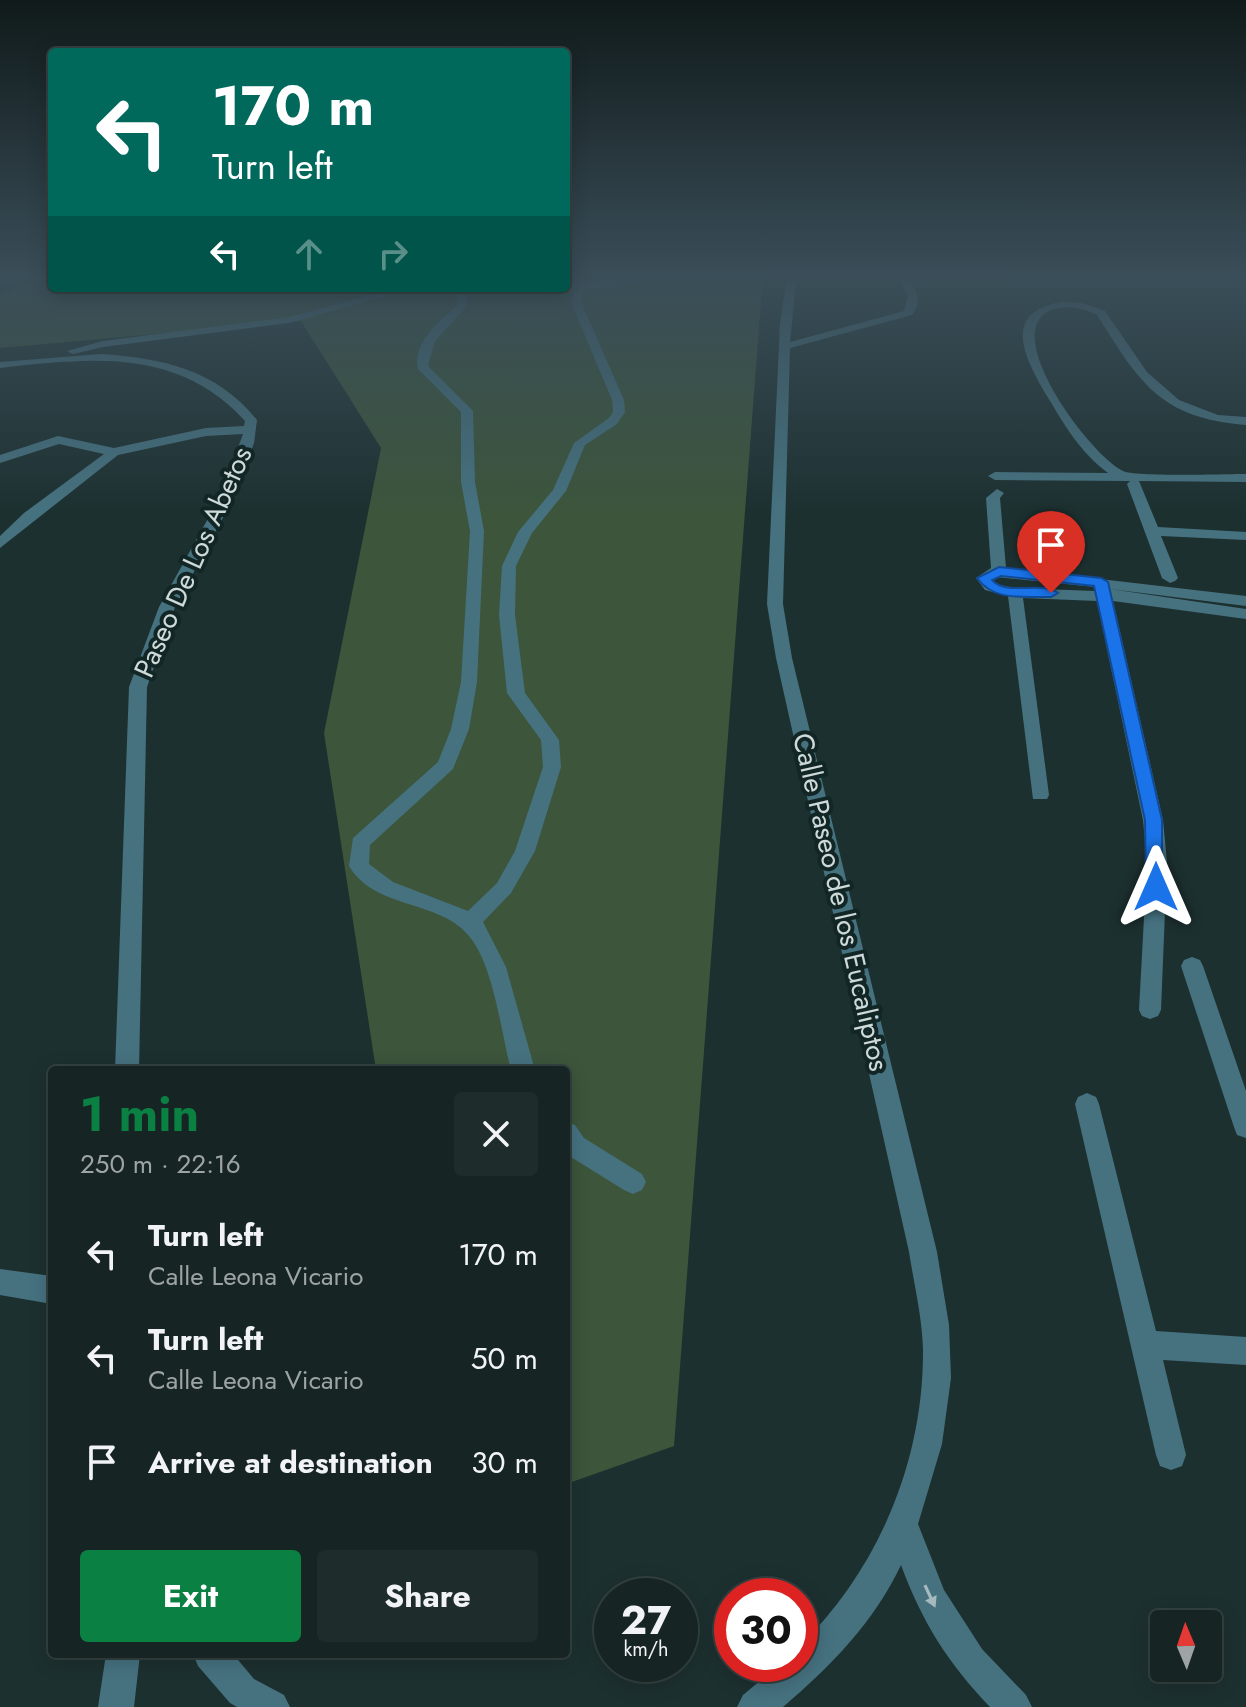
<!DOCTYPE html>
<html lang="en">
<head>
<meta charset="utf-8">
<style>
	body { margin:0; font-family:Jost,sans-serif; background:#1f2c2c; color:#f1f3f6; height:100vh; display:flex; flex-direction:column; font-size:30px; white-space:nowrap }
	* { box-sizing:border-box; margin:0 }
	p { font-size:26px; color:#9ea4a6 }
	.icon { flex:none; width:44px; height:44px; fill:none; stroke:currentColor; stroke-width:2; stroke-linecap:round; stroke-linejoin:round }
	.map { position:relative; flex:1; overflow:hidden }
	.details { position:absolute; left:48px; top:1066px; width:522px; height:592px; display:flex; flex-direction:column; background:#162424; border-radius:8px; box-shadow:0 4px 20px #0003,0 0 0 2px #354141 }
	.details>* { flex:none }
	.hud { position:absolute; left:48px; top:48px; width:522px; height:244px; border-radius:8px; box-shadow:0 4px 20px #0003,0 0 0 2px #354141; background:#00695c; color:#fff; overflow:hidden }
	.needle { width:52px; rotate:358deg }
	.tools { position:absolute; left:1150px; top:1610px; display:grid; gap:16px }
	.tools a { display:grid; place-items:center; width:72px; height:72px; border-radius:8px; background:#162424; box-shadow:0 4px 20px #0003,0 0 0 2px #354141; font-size:40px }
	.speed { position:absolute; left:594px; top:1578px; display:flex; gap:16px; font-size:40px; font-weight:700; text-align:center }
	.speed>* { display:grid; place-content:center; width:104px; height:104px; border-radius:50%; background:#162424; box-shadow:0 4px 20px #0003,0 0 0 2px #354141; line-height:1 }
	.speed small { font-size:20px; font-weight:400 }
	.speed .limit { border:12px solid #d22; background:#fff; color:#111 }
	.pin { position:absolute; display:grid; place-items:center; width:68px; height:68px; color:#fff; margin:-82px -34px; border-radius:50% 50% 50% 0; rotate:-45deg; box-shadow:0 0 8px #0007 }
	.pin .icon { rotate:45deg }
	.me { position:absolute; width:88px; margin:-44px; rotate:0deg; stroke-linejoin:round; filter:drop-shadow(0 0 6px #0008) }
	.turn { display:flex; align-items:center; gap:28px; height:168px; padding:0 32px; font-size:36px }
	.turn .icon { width:104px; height:104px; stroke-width:2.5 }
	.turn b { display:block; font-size:56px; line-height:68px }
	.lanes { display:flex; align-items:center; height:76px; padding:0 32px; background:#0003; justify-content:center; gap:40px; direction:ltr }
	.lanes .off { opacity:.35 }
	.round { display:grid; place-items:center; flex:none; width:84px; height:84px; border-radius:8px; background:#1f2c2c }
	.head { display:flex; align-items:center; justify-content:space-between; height:136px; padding:0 32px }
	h1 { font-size:48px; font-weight:700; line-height:60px; color:#0b8043 }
	.cta { display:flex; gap:16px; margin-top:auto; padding:16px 32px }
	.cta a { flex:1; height:92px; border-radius:8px; background:#0b8043; color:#fff; font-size:32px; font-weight:700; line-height:92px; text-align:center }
	.cta a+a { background:#1f2c2c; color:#f1f3f6 }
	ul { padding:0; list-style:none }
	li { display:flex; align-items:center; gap:24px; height:104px; padding:0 32px }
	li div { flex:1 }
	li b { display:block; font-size:30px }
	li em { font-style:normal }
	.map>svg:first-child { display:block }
	.green { fill:#3c553b }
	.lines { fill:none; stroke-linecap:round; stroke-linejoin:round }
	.minor { fill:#467280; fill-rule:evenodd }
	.oneway { fill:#a5babe }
	.route { fill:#1a73e8; stroke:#114b97; stroke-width:2 }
	.labels { text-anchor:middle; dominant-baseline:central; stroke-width:8; stroke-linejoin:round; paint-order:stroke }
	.street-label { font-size:28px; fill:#ced9d9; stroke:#132626 }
</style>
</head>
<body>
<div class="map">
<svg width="1246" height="1707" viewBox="0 0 1246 1707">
	<rect width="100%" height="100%" fill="#1d3030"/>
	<path class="green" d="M49 275H52V288H566V275H763L674 1446 566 1484V1070H376L324 733 381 448 301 321 0 348V294Z"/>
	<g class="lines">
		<path class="minor" d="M12 275H26L0 285V279Z
			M669 275H702L588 289 582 294 581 302 624 400 625 412 617 424 585 445 566 491 532 533 516 566 515 615 525 693 559 740 561 767 535 851 511 893 483 922 506 967 535 1070H511C501 1032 494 966 469 936 439 899 375 910 349 866L353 838 438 762 451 729 461 682 470 531 461 482V412L418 369C412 344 439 321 457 305V298L447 288H458L467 297V306L435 341 428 366 473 411 475 482 484 531 477 682 469 729 453 769 370 845 369 864 393 882 468 911 497 883 515 851 543 767 541 740 507 693 499 615 502 566 518 532 553 490 574 443 609 418 613 412 612 400 571 302 574 290 521 291 516 288H566V285Z
			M791 275H801L796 283 790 342 904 311 908 296 897 275H907C915 289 924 301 912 315L790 348 783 604 792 658 937 1252 949 1325 951 1378 942 1444 918 1524 944 1590 982 1649 1026 1695 1032 1707H990C948 1663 922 1622 901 1565 874 1622 831 1666 783 1707H737L743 1695 780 1664H800V1646C879 1568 924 1460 923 1349 922 1316 914 1284 909 1252L776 658 767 604 780 324 786 283Z
			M398 288H415L289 323 103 347 73 354 67 351 103 341 289 317Z
			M1062 302 1082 303 1105 311 1147 372 1179 400 1218 415 1246 417V425C1160 418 1140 383 1097 315 1083 308 1065 304 1049 311 1000 335 1090 455 1123 471 1134 477 1226 474 1246 474V482L1139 481 1158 527 1246 532V540L1161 536 1178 578 1175 581 1170 583 1162 578 1127 484 1130 481 995 480 988 476 995 472 1108 473C1080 452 1065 426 1047 396 1026 360 999 312 1062 302Z
			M101 354C163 358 217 370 257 420L254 443 234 497 175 607 147 687 139 1070H115L129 687 159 607 220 497 243 434 206 436 118 455 0 548V536L24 513 104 454 59 444 0 463V455L58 436 114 448 206 428 244 426 245 421C177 347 92 358 0 368V362Z
			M997 489 1004 493 1000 498 1006 568 1246 596V606L1110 589 1246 609V619L1113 601 1163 820 1167 862 1161 1010 1158 1016 1150 1019 1142 1016 1139 1010 1147 862 1143 820 1097 601 1023 598 1049 795 1047 799H1033L1008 596 985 590 976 578 991 568 986 498ZM995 577 1095 587V591L1015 588 995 584 992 579Z
			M1192 957 1200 960 1203 966 1246 1091V1138L1237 1135 1234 1127 1181 966 1184 960Z
			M1087 1093 1096 1097 1099 1104 1156 1331 1246 1337V1365L1163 1360 1186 1455 1182 1466 1171 1470 1160 1466 1156 1455 1075 1104 1078 1097Z
			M566 1122 575 1125 584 1138 642 1174 646 1182 642 1190 633 1194 624 1190 566 1154Z
			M0 1269 52 1276V1304L0 1295Z
			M106 1654H140L134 1707H98Z
			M193 1654H233L254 1679 284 1695 290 1707H237L230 1703 198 1666Z"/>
	</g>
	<defs><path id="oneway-solid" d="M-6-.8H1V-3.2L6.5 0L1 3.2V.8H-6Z" transform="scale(2)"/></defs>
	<use class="oneway" href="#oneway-solid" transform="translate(930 1596) rotate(65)"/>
	<linearGradient id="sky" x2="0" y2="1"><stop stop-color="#101a1a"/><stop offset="0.54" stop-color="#3a4e59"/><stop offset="1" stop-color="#3a4e59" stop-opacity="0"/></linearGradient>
	<rect width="1246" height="514" fill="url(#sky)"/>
	<path class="route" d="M999 567 1101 578 1108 582 1162 820V892H1149L1146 887 1145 820 1094 586 1001 576 992 580C1008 597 1040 580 1058 593L1051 597C1024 596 994 602 977 578Z"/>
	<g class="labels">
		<g class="street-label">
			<text transform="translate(193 562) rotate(-66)">Paseo De Los Abetos</text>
			<text transform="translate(841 902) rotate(77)">Calle Paseo de los Eucaliptos</text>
		</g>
	</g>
</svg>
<div class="tools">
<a><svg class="needle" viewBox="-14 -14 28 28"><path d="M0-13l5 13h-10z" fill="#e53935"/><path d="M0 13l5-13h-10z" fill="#9ea4a6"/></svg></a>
</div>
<div class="speed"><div>27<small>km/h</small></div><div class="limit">30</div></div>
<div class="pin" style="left:1051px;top:593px;background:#d93025"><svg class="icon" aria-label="arrive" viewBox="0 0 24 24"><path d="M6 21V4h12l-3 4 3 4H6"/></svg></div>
<svg class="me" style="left:1156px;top:887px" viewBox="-20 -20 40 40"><path d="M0-17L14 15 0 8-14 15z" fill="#1a73e8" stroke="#fff" stroke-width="4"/></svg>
<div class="hud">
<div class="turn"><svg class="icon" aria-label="left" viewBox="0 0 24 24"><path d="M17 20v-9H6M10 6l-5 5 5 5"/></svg><div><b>170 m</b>Turn left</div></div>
<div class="lanes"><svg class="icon" aria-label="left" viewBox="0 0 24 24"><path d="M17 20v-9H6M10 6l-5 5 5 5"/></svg><svg class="icon off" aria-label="ahead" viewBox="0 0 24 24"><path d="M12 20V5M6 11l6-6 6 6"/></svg><svg class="icon off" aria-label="right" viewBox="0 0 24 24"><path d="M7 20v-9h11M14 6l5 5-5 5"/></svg></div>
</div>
<section class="details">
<div class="head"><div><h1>1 min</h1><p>250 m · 22:16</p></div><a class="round"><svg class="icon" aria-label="close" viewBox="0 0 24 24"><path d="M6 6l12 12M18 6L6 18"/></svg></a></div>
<ul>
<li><svg class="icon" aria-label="left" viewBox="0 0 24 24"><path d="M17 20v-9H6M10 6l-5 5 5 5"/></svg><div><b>Turn left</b><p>Calle Leona Vicario</p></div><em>170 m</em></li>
<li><svg class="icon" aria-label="left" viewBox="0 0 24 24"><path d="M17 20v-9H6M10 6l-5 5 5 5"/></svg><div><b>Turn left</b><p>Calle Leona Vicario</p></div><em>50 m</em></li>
<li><svg class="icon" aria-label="arrive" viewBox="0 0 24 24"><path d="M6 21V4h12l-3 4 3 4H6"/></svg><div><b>Arrive at destination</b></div><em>30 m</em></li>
</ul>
<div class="cta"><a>Exit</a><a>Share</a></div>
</section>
</div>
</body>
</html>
